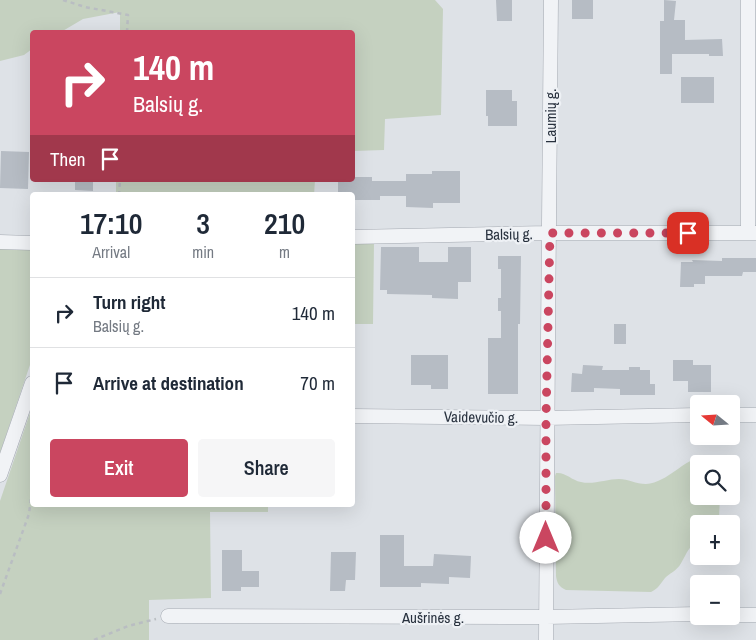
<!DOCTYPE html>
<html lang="en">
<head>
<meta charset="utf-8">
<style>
	body { margin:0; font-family:"Archivo Narrow",sans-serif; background:#f6f6f7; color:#1f2937; height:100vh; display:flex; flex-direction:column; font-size:19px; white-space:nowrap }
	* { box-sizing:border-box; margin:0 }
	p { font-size:16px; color:#747a83 }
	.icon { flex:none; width:28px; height:28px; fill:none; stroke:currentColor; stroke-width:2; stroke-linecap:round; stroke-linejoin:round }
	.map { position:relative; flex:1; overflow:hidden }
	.drawer { position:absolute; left:30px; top:192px; width:325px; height:315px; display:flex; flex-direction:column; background:#fff; border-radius:5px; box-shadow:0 5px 20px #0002 }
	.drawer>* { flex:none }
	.top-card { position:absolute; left:30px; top:30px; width:325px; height:152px; border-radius:5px; box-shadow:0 5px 20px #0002; background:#ca4660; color:#fff; overflow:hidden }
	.needle { width:32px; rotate:288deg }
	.buttons { position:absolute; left:690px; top:395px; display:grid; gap:10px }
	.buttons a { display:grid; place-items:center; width:50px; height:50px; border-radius:5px; background:#fff; box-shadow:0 5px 20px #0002; font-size:25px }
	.pin { position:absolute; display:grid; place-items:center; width:42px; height:42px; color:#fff; margin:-21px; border-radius:10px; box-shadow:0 2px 8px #0006 }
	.me { position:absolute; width:55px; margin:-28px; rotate:0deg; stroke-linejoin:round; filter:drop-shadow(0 0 4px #0008) }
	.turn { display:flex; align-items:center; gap:18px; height:105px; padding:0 20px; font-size:22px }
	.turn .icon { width:65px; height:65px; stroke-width:2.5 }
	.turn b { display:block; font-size:35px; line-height:42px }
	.then { display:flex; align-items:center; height:48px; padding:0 20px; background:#0003; gap:10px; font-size:19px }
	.eta { display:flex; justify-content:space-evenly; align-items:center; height:85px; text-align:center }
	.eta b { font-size:30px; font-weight:600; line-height:35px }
	.cta { display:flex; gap:10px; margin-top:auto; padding:10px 20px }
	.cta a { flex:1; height:58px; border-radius:5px; background:#ca4660; color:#fff; font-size:20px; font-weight:600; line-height:58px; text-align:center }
	.cta a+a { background:#f6f6f7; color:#1f2937 }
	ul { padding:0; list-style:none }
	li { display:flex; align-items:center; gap:15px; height:70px; padding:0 20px; border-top:1px solid #e0e1e3 }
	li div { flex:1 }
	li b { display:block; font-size:19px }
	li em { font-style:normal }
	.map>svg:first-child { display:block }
	.green { fill:#c5d1c0 }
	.building { fill:#b6bcc4 }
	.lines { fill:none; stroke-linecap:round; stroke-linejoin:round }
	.minor-casing { stroke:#a4a9b1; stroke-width:15 }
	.path { stroke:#b9bdc2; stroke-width:2.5; stroke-dasharray:4 4; stroke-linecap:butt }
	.minor { stroke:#f1f3f6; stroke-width:14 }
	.route { stroke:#ca4660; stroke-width:9; stroke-dasharray:0 16.2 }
	.labels { text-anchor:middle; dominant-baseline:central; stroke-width:4.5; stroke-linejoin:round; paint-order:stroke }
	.street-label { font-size:15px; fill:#28313e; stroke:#eef1f5 }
</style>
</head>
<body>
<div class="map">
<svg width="756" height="640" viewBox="0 0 756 640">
	<rect width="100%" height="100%" fill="#dee2e7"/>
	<path class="green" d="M0 0H435L443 9 441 115 385 119 384 150 353 151 352 32H120V12L83 19 61 32H32V49L24 55 0 61Z
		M116 180H315L314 195H116Z
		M353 244H374L373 324H353Z
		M0 248H32V359L0 453Z
		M32 407V505H268V512H210L211 598 149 600V640H0V501Z
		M704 456 713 459 717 464H699V496H720L719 518 716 524H699V539C686 550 688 552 680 565 676 571 670 573 665 578 660 584 659 588 651 592L566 590C559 587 557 583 556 576L555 476 556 473C566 472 571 480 581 482 593 485 607 479 619 479 628 479 636 484 646 484 669 482 682 460 704 456Z"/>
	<path class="building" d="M496 0H512V21H497Z
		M572 0H593V19H572Z
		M664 0 676 1 674 20H685V40L722 39 723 56H709V54H672V74H660V21H664Z
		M681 77H714V103H681Z
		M486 90H512V101H517V126H488V116H486Z
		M1 151 29 152 28 189 0 188Z
		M432 171H460V203H433V208L406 207V196H380V200H352V195H338V180H354V177H372V181H406V174H432Z
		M75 180H93V191L75 190Z
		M381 247H419V262H448V247H471V282H458V299L432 298V295L387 294V290H380Z
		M498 256H521L520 324H518V394H488V338H501V311H498V298H501V269H498Z
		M722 258H756V272H743L742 276H705V284H694V287H680L681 262H693L692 260 722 261Z
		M614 324H626V344H614Z
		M411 355H448V389H431V385H411Z
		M673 360H693V365H711V392H688V381H673Z
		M583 365 603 366 602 370H629V367H640V370H650V384H655V395H620V389L594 388V392H571L572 373 582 374Z
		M380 535H404V566H433L434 554 471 556 470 578 449 577V584L421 583V587H380Z
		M222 550H242V571H259V587H241V591H222Z
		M331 552H356L355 580H346L345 591H330Z"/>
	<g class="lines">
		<defs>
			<path id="minor" d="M748 233V0
				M352 237 549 233H756
				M0 242 32 243
				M731 415H756
				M352 416 546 418 699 415
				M0 475 32 383
				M731 615H756
				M168 616 546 617 699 614
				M546 640C546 427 550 213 551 0"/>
		</defs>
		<use href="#minor" class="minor-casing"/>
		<path class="path" d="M63 0 85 7 128 15 127 32
			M119 195 120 180
			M0 594 29 514 32 490
			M94 640 128 626 156 619"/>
		<use href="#minor" class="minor"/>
	</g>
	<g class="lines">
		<path class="route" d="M546 538V418L550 233H688"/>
	</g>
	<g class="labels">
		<g class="street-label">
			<text transform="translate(550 116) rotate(-90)">Laumių g.</text>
			<text transform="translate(509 234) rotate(-1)">Balsių g.</text>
			<text transform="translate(481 417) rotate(1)">Vaidevučio g.</text>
			<text x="433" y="617">Aušrinės g.</text>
		</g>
	</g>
</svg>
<div class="buttons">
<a><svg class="needle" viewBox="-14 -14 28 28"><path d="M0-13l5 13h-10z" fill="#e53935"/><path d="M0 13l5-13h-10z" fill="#747a83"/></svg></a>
<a><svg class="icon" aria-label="search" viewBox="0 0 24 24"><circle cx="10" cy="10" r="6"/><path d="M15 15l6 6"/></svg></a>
<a>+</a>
<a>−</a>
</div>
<div class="pin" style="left:688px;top:233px;background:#d93025"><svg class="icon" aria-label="arrive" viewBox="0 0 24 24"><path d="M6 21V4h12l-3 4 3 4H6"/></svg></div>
<svg class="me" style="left:546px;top:538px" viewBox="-20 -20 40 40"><circle r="19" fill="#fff"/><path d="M0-13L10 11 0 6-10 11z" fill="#ca4660"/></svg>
<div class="top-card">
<div class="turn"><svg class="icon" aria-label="right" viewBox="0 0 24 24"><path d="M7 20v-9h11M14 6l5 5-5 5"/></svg><div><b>140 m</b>Balsių g.</div></div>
<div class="then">Then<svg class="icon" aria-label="arrive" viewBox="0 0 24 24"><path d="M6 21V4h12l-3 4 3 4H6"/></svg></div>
</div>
<section class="drawer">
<div class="eta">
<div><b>17:10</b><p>Arrival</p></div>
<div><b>3</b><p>min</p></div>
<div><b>210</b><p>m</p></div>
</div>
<ul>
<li><svg class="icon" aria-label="right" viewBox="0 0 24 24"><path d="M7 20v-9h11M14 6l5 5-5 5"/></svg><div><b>Turn right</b><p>Balsių g.</p></div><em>140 m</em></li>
<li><svg class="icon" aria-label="arrive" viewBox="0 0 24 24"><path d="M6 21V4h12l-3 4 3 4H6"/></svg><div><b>Arrive at destination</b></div><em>70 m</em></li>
</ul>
<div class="cta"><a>Exit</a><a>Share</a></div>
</section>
</div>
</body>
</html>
